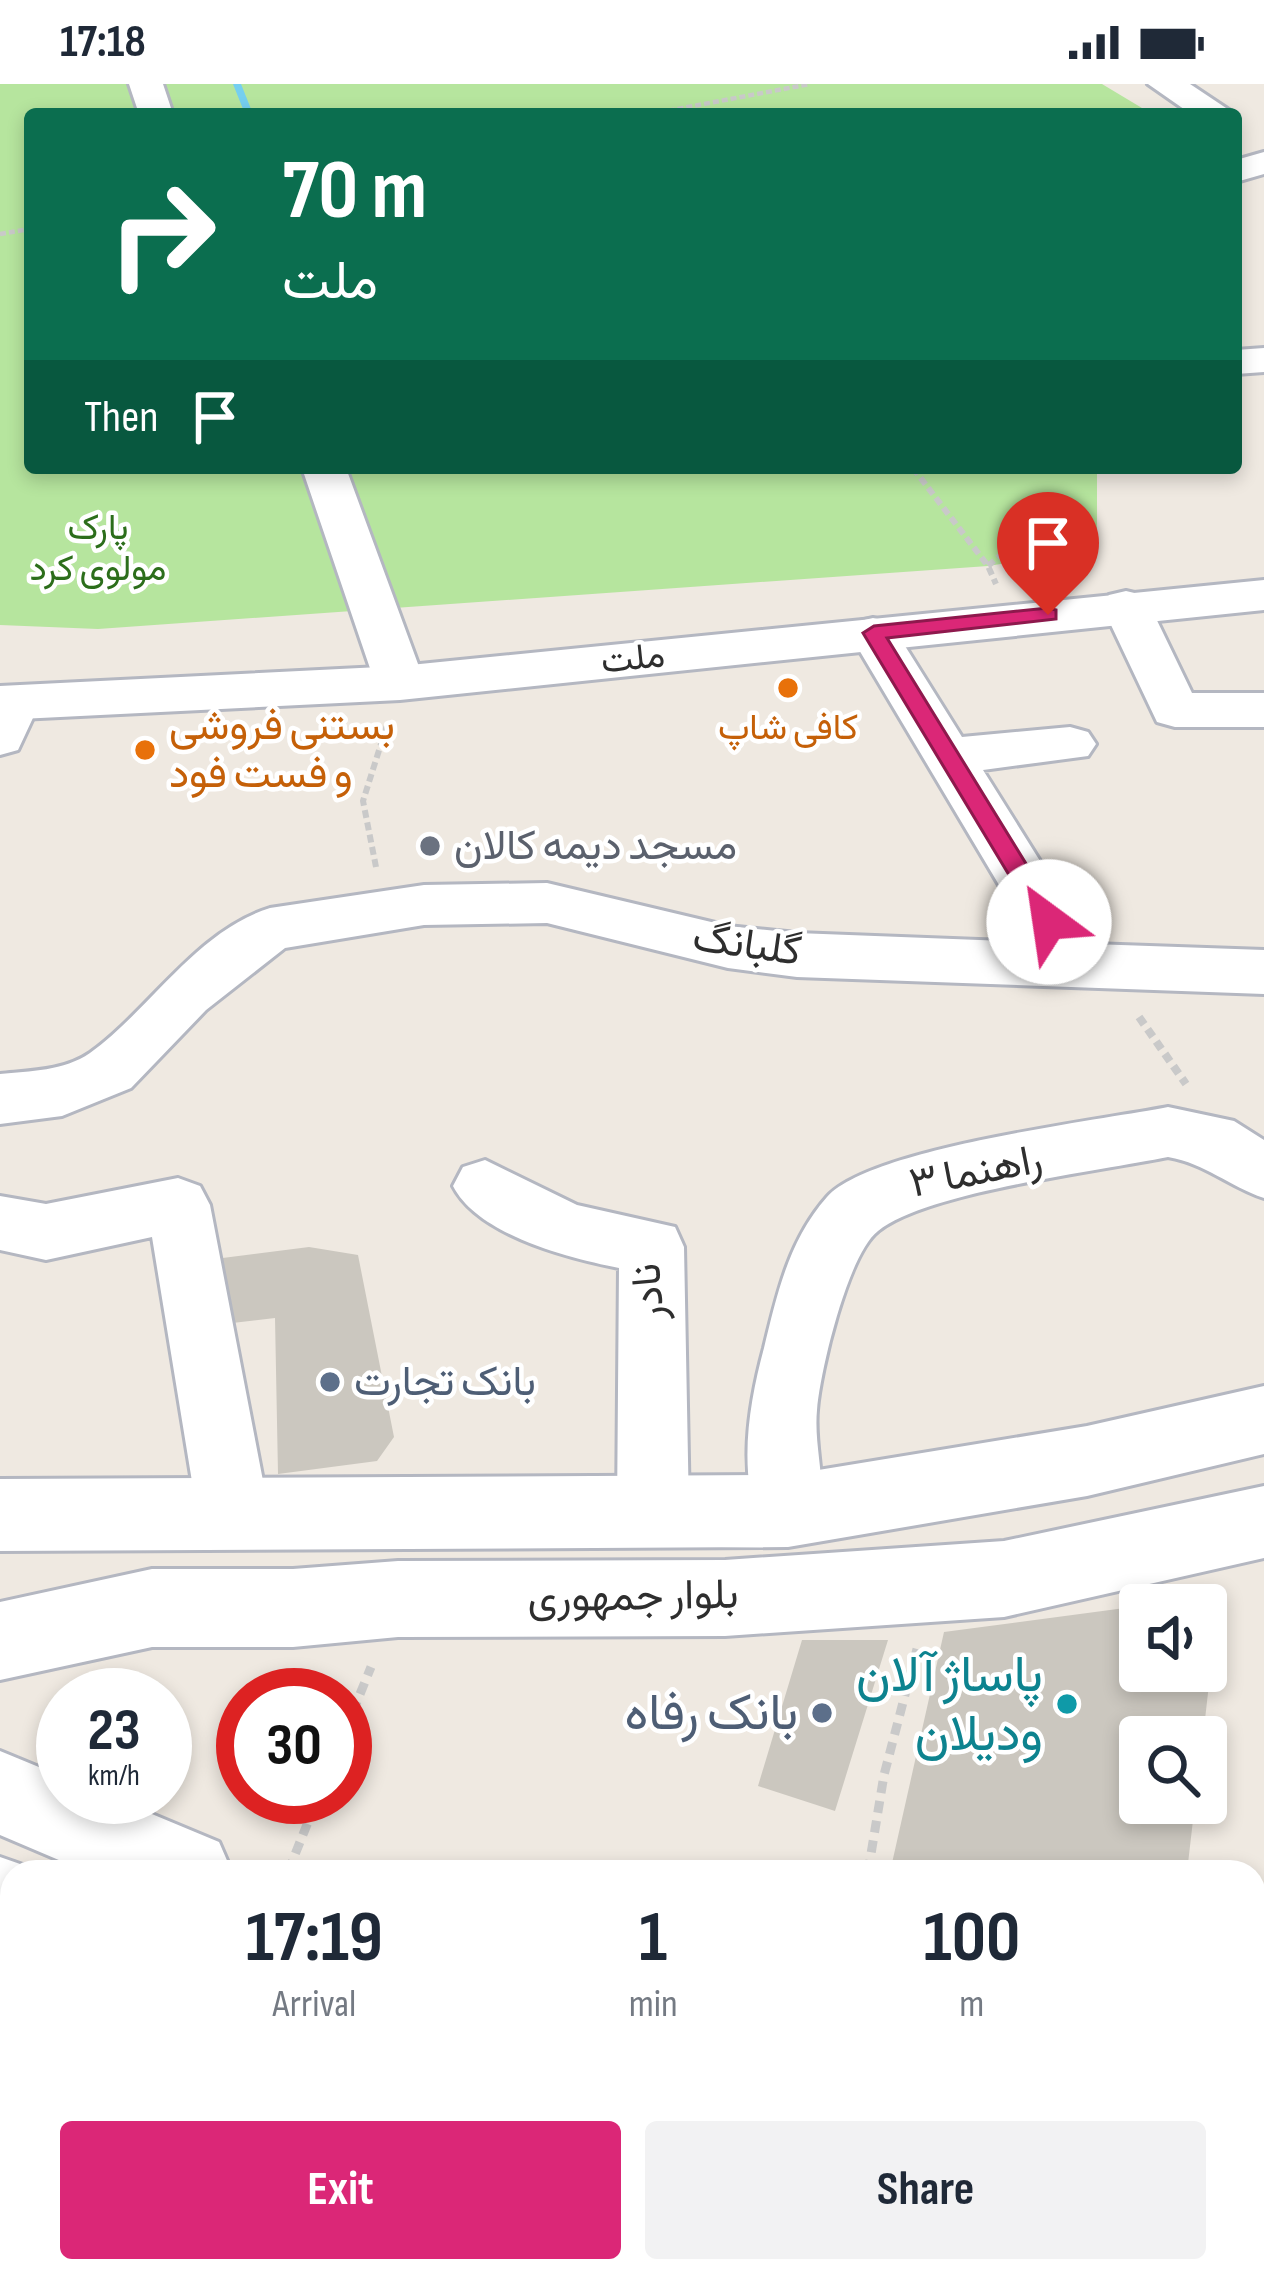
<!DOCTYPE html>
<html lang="en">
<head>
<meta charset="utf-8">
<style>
	body { margin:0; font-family:"Sofia Sans Condensed",Vazirmatn,sans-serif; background:#f2f2f3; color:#1f2937; height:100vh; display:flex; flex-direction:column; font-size:45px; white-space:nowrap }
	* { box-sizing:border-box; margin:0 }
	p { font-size:39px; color:#747a83 }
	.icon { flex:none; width:66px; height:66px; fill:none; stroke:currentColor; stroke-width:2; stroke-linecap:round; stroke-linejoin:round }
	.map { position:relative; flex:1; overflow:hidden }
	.panel { position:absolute; left:0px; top:1776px; width:1266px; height:423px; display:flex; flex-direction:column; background:#fff; border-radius:36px 36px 0 0; box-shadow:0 6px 18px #0003 }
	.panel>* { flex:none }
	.banner { position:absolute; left:24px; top:24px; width:1218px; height:366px; border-radius:12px; box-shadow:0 6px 18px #0003; background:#0b6e4f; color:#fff; overflow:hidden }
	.fabs { position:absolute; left:1119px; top:1500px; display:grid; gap:24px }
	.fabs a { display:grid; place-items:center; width:108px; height:108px; border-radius:12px; background:#fff; box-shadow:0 6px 18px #0003; font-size:60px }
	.speed { position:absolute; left:36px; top:1584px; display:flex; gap:24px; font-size:60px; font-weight:700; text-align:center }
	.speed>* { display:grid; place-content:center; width:156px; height:156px; border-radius:50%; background:#fff; box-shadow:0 6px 18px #0003; line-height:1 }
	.speed small { font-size:30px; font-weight:400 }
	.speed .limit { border:18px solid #d22; background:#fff; color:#111 }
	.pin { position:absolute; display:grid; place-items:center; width:102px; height:102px; color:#fff; margin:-123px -51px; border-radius:50% 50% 50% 0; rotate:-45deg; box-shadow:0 0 12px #0007 }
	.pin .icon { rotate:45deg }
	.me { position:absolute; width:132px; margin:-66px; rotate:329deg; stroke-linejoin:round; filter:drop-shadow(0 0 9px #0008) }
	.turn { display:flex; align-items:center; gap:42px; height:252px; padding:0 60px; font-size:54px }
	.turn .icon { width:156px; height:156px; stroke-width:2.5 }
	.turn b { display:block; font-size:84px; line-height:102px }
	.then { display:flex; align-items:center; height:114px; padding:0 60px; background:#0003; gap:24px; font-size:45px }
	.eta { display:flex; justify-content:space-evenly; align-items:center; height:204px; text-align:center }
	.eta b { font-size:72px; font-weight:700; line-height:84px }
	.button { display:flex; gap:24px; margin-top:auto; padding:24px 60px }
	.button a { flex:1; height:138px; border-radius:12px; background:#db2777; color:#fff; font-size:48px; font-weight:700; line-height:138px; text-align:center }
	.button a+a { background:#f2f2f3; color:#1f2937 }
	.status { display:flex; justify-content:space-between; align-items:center; height:84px; padding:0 60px; background:#fff; direction:ltr }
	.status svg { height:33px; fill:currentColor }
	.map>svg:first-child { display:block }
	.green { fill:#b6e59e }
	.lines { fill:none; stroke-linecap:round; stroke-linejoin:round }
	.stream { fill:#75cff0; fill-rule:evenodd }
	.building { fill:#cbc7bf }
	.street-casing { stroke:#b4b7c1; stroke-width:6 }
	.secondary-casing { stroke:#b4b7c1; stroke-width:6 }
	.path-far3 { stroke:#c9c9c9; stroke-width:4.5; stroke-dasharray:6 3; stroke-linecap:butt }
	.path-far2 { stroke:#c9c9c9; stroke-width:6; stroke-dasharray:8 4.5; stroke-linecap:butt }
	.path-far1 { stroke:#c9c9c9; stroke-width:8; stroke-dasharray:9 6; stroke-linecap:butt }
	.path { stroke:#c9c9c9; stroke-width:9; stroke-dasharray:12 8; stroke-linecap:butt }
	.street { fill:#fff; fill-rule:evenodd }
	.secondary { fill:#fff; fill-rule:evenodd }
	.route { fill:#db2777; stroke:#8e194d; stroke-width:3 }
	.food-dot { fill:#e8710a; stroke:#fff; stroke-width:4.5 }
	.worship-dot { fill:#6b7280; stroke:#fff; stroke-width:4.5 }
	.service-dot { fill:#5c6f8a; stroke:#fff; stroke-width:4.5 }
	.culture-dot { fill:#0f9aa8; stroke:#fff; stroke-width:4.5 }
	.labels { text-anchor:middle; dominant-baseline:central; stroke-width:9; stroke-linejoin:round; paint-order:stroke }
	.far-park-label { font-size:36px; fill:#2c6e1b; stroke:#fff }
	.far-street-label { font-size:36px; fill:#2e2e2e; stroke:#fff }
	.far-food-label { font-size:36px; fill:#c56008; stroke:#fff }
	.food-label { font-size:42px; fill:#c56008; stroke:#fff; text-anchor:start }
	.worship-label { font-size:42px; fill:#5b616d; stroke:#fff; text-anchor:start }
	.street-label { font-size:42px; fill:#2e2e2e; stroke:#fff }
	.service-label { font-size:42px; fill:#4e5e75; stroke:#fff; text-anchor:start }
	.near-culture-label { font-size:51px; fill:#0d838f; stroke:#fff; text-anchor:end }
	.near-service-label { font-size:51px; fill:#4e5e75; stroke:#fff; text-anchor:end }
</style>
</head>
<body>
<div class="status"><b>17:18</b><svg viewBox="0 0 49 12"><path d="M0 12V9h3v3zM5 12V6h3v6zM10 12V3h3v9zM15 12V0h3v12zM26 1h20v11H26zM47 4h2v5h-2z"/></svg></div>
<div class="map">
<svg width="1264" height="2198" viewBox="0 0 1264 2198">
	<rect width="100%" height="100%" fill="#efe9e1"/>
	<path class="green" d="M0 0H1102L1152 30H30V384H1097V465L988 482 98 545 0 541Z"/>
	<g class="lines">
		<path class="stream" d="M233 0H241L253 30H245Z"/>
	</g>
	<path class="building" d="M309 1163 358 1171 394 1353 377 1377 278 1390 275 1234 198 1243 199 1177Z
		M1219 1512 1203 1653H1140V1719H1195L1187 1788H890L944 1548 1140 1522V1587H1206V1521L1169 1518Z
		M802 1556H888L835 1727 758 1702Z"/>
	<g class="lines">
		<defs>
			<path id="street" d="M129 0H163L173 30H139Z
				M1264 68V90L1236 98V76Z
				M1264 264V288L1236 290V266Z
				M302 384H346L425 599 417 611 400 615 383 611 375 599Z
				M1126 507 1143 511 1150 522 1192 609H1264V643H1175L1157 638 1102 522 1109 511Z
				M873 534 890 538 962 653 1070 643 1088 648 1096 660 1088 672 983 686 1092 860 1264 866V910L797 893 728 884 547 839 424 841 285 864 206 926 131 1004 62 1032 0 1040V990C30 987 64 987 90 969 149 927 196 847 270 824L424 801 547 799 728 842 797 849 1033 858 849 549 856 538Z
				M14 604 32 609 39 621 18 666 0 671V608Z
				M1168 1023 1234 1037 1264 1056V1114C1228 1102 1207 1080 1168 1073 1099 1087 926 1108 878 1147 848 1170 820 1287 817 1326 813 1370 832 1409 813 1451L788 1461 763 1451C737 1393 748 1323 764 1264 777 1210 789 1156 827 1113 870 1064 1096 1037 1168 1023Z
				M485 1076 577 1121 675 1143 684 1163 689 1428 678 1452 653 1462 628 1452 617 1428 619 1184C569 1174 478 1151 453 1102L463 1083Z
				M178 1094 200 1102 210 1121 269 1428 258 1452 233 1462 208 1452 197 1428 152 1153 46 1176 0 1166V1112L46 1120Z"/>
			<path id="secondary" d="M1148 0H1190L1235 30H1191Z
				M1264 496V526L400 616 0 636V602L400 582Z
				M1264 1302V1370L1087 1412 788 1463 0 1467V1395L788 1391 1087 1342Z
				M1264 1402V1474L1004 1533 725 1552 398 1553 293 1563H152L0 1596V1518L152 1485H293L398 1477 725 1476 1004 1457Z
				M0 1667 63 1693V1713H111L219 1758 232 1788H87L0 1751Z
				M0 1773 43 1788H12V1861L0 1859Z
				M902 2187H1020L1025 2198H906Z
				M1128 2187H1247L1252 2198H1132Z"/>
		</defs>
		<use href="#street" class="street-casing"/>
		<use href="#secondary" class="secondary-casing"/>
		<path class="path-far3" d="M651 30 810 0
			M0 150 30 145"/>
		<path class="path-far2" d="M913 384 988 482 996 500
			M988 482 1056 424
			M376 783 363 717 387 641"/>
		<path class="path-far1" d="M1139 933 1186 1000"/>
		<path class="path" d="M345 1647 371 1583
			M288 1788 318 1713
			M868 1788 884 1691 917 1565
			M229 2187 241 2198
			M795 2198 800 2187"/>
		<use href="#street" class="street"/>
		<use href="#secondary" class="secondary"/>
	</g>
	<path class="route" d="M1048 524 1056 526V535L887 554 1062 838 1049 847 1041 844 863 549 874 542Z"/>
	<g class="food-dot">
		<circle cx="788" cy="604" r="12"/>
		<circle cx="145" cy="666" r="12"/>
	</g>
	<circle class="worship-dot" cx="430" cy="762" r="12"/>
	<g class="service-dot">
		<circle cx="330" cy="1298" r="12"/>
		<circle cx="822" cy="1629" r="12"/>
	</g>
	<circle class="culture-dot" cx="1067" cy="1620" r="12"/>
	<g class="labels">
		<g class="far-park-label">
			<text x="98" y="444">پارک<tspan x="98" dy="41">مولوی کرد</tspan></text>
		</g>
		<g class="far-street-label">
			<text transform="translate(633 575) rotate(-6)">ملت</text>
		</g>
		<g class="far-food-label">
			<text x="788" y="644">کافی شاپ</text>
		</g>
		<g class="food-label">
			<text x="169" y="642">بستنی فروشی<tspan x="169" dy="48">و فست فود</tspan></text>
		</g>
		<g class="worship-label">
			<text x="454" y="762">مسجد دیمه کالان</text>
		</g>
		<g class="street-label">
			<text transform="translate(747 861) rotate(8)">گلبانگ</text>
			<text transform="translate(976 1088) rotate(-11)">راهنما ۳</text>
			<text transform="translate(649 1208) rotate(-95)">نادر</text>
			<text transform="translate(633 1513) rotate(-1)">بلوار جمهوری</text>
		</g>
		<g class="service-label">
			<text x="354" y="1298">بانک تجارت</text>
		</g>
		<g class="near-culture-label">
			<text x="1043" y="1591">پاساژ آلان<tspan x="1043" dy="59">ودیلان</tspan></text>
		</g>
		<g class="near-service-label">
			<text x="798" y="1629">بانک رفاه</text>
		</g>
	</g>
</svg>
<div class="fabs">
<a><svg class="icon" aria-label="sound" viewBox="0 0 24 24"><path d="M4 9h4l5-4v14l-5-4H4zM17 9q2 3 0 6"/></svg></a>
<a><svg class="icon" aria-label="search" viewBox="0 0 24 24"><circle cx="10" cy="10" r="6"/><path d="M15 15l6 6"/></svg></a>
</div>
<div class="speed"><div>23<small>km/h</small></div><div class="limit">30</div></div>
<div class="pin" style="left:1048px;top:531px;background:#d93025"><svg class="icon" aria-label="arrive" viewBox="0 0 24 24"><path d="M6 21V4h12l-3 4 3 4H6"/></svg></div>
<svg class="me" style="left:1049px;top:838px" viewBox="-20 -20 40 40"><circle r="19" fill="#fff"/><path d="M0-13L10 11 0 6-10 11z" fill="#db2777"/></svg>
<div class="banner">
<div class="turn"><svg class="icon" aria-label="right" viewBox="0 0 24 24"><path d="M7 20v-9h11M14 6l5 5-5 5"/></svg><div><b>70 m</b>ملت</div></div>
<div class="then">Then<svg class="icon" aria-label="arrive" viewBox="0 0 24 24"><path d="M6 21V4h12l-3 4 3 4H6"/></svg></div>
</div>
<section class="panel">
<div class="eta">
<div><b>17:19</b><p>Arrival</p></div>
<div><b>1</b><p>min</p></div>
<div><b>100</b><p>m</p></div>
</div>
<div class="button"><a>Exit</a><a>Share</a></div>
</section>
</div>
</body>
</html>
